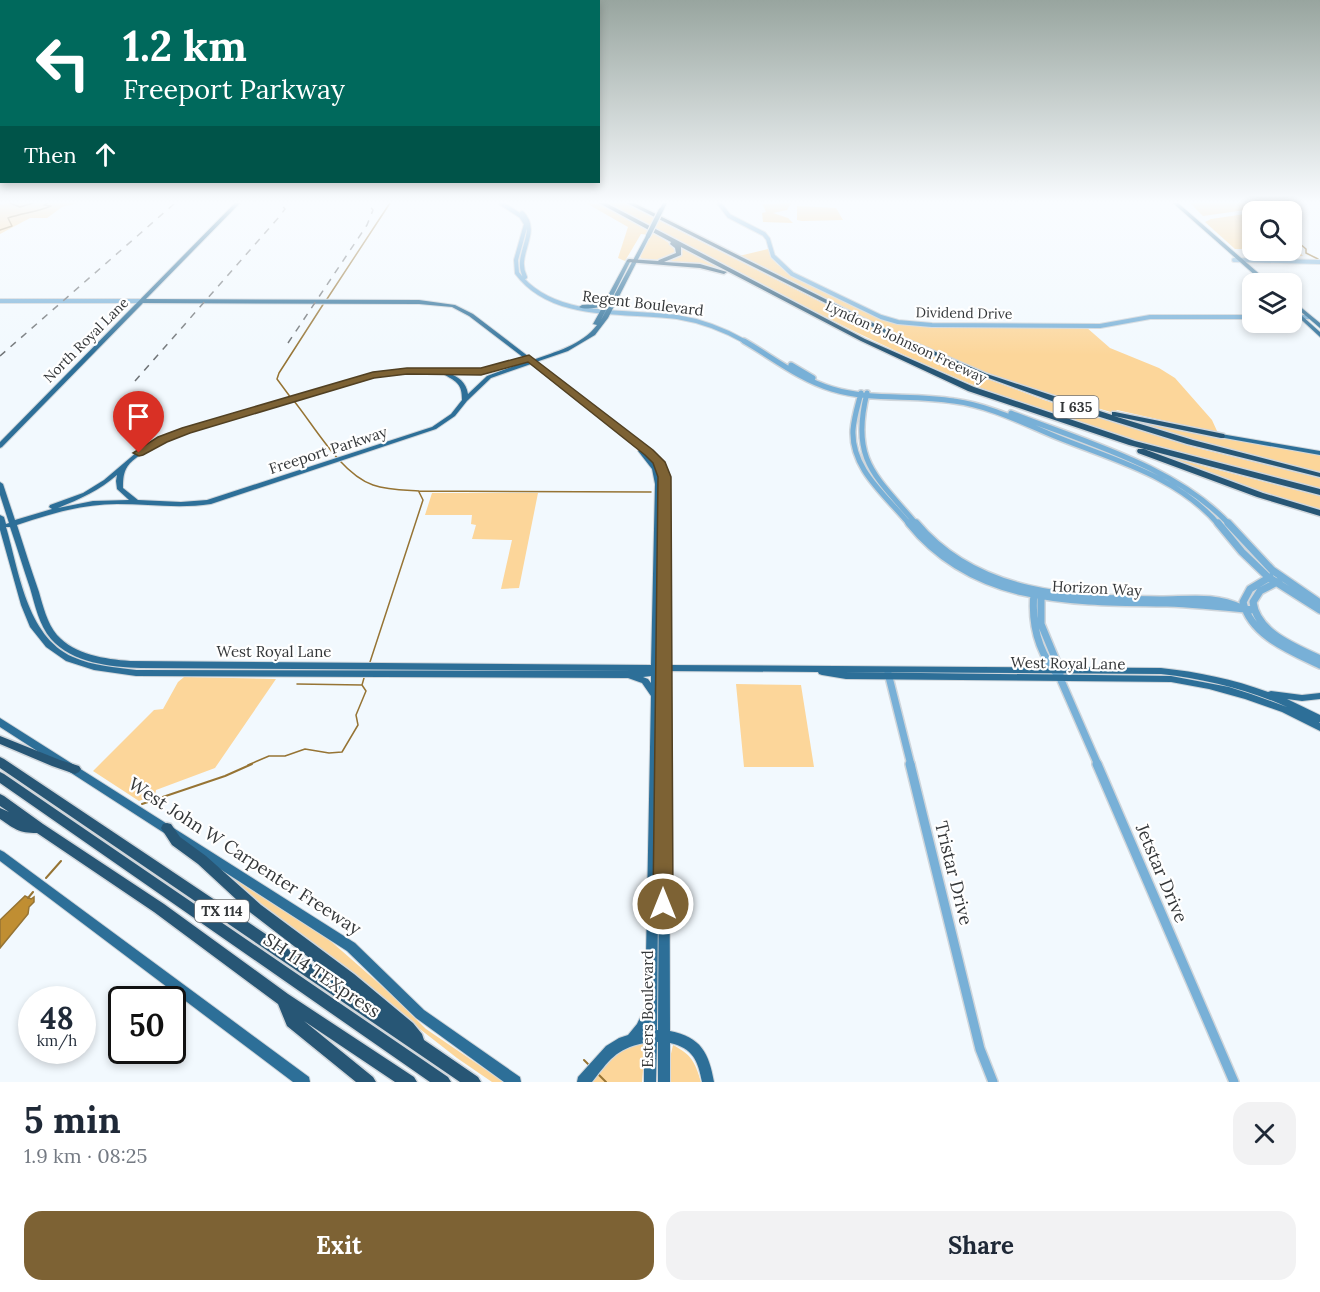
<!DOCTYPE html>
<html lang="en">
<head>
<meta charset="utf-8">
<style>
	body { margin:0; font-family:Lora,serif; background:#f2f2f3; color:#1f2937; height:100vh; display:flex; flex-direction:column; font-size:22px; white-space:nowrap }
	* { box-sizing:border-box; margin:0 }
	p { font-size:20px; color:#747a83 }
	.icon { flex:none; width:33px; height:33px; fill:none; stroke:currentColor; stroke-width:2; stroke-linecap:round; stroke-linejoin:round }
	.map { position:relative; height:1082px; overflow:hidden }
	.side { display:flex; flex-direction:column; background:#fff; flex:1 }
	.side>* { flex:none }
	.guide { position:absolute; left:0px; top:0px; width:600px; height:183px; box-shadow:0 3px 9px #0003; background:#00695c; color:#fff; overflow:hidden }
	.fabs { position:absolute; left:1242px; top:201px; display:grid; gap:12px }
	.fabs a { display:grid; place-items:center; width:60px; height:60px; border-radius:12px; background:#fff; box-shadow:0 3px 9px #0003; font-size:30px }
	.speed { position:absolute; left:18px; top:986px; display:flex; gap:12px; font-size:30px; font-weight:700; text-align:center }
	.speed>* { display:grid; place-content:center; width:78px; height:78px; border-radius:50%; background:#fff; box-shadow:0 3px 9px #0003; line-height:1 }
	.speed small { font-size:15px; font-weight:400 }
	.speed .limit { border:3px solid #111; border-radius:9px; background:#fff; color:#111 }
	.pin { position:absolute; display:grid; place-items:center; width:51px; height:51px; color:#fff; margin:-62px -26px; border-radius:50% 50% 50% 0; rotate:-45deg; box-shadow:0 0 6px #0007 }
	.pin .icon { rotate:45deg }
	.me { position:absolute; width:66px; margin:-33px; rotate:0deg; stroke-linejoin:round; filter:drop-shadow(0 0 4px #0008) }
	.turn { display:flex; align-items:center; gap:21px; height:126px; padding:0 24px; font-size:27px }
	.turn .icon { width:78px; height:78px; stroke-width:2.5 }
	.turn b { display:block; font-size:42px; line-height:51px }
	.then { display:flex; align-items:center; height:57px; padding:0 24px; background:#0003; gap:12px; font-size:22px }
	.round { display:grid; place-items:center; flex:none; width:63px; height:63px; border-radius:18px; background:#f2f2f3 }
	.headline { display:flex; align-items:center; justify-content:space-between; height:102px; padding:0 24px }
	h1 { font-size:36px; font-weight:700; line-height:45px }
	.button { display:flex; gap:12px; margin-top:auto; padding:12px 24px }
	.button a { flex:1; height:69px; border-radius:18px; background:#7d6234; color:#fff; font-size:24px; font-weight:700; line-height:69px; text-align:center }
	.button a+a { background:#f2f2f3; color:#1f2937 }
	.map>svg:first-child { display:block }
	.green { fill:#fcd69a }
	.water { fill:#c08e32; stroke:#967434; stroke-width:1.5 }
	.lines { fill:none; stroke-linecap:round; stroke-linejoin:round }
	.stream-far1 { stroke:#967434; stroke-width:1.5 }
	.stream { stroke:#967434; stroke-width:2 }
	.minor-far3-casing { stroke:#d0d6db; stroke-width:6 }
	.minor-far2-casing { stroke:#d0d6db; stroke-width:8 }
	.minor-far1-casing { stroke:#d0d6db; stroke-width:10 }
	.minor-casing { stroke:#d0d6db; stroke-width:12 }
	.major-casing { stroke:#d0d6db; stroke-width:2 }
	.highway-casing { stroke:#d0d6db; stroke-width:3 }
	.minor-far3 { stroke:#78b0d7; stroke-width:4 }
	.minor-far2 { stroke:#78b0d7; stroke-width:5 }
	.minor-far1 { stroke:#78b0d7; stroke-width:7 }
	.minor { stroke:#78b0d7; stroke-width:9 }
	.major { fill:#2d6f98; fill-rule:evenodd }
	.highway { fill:#275675; fill-rule:evenodd }
	.rail { stroke:#6f7376; stroke-width:1.5; stroke-dasharray:7 7; stroke-linecap:butt }
	.major-bridge-casing { stroke:#d0d6db; stroke-width:7; stroke-linecap:butt }
	.major-bridge { stroke:#2d6f98; stroke-width:4.5 }
	.route { fill:#7d6234; stroke:#514022; stroke-width:1.5 }
	.labels { text-anchor:middle; dominant-baseline:central; stroke-width:4.5; stroke-linejoin:round; paint-order:stroke }
	.far-street-label { font-size:14px; fill:#343739; stroke:#fff }
	.shield { fill:#fff; stroke:#717374; stroke-width:1.5 }
	.shield-label { font-size:14px; font-weight:bold; fill:#343739 }
	.street-label { font-size:15px; fill:#343739; stroke:#fff }
	.near-street-label { font-size:18px; fill:#343739; stroke:#fff }
</style>
</head>
<body>
<div class="map">
<svg width="1320" height="1082" viewBox="0 0 1320 1082">
	<rect width="100%" height="100%" fill="#f2f9fe"/>
	<path class="green" d="M7 203H78L62 207 47 218H30L0 234V205Z
		M586 203C612 203 654 232 676 248V254L659 260 642 259 640 257 649 235 641 234 625 261 618 258 628 227Z
		M607 203H624L904 344 966 371 1044 400 1193 447 1320 478V490C1195 458 1071 427 952 376 834 326 721 262 607 203Z
		M791 203 787 210 773 213 788 218 793 223 763 222 762 213 766 212 762 204Z
		M1190 203H1254L1259 208 1203 216Z
		M797 206 836 208 843 220 802 221 797 220Z
		M1252 213V250H1292V243L1303 256H1256L1247 249H1235L1205 222 1211 219Z
		M674 243 733 274 703 266 654 262 679 255Z
		M768 249 777 264 795 277 877 317 902 324 936 327H1086L1110 348 1159 368 1175 378 1212 420 1217 431 1214 432 1117 410 1114 413C1063 398 1012 383 962 363 886 332 813 293 739 256Z
		M1078 405 1175 429 1320 454V472L1195 442Z
		M1126 444 1207 467 1320 496V511L1237 485Z
		M432 493H538L519 588 501 589 512 540 472 539 476 525 471 524 472 515H425Z
		M184 677 276 679 215 768 156 790 155 795 139 801 93 771 154 710 163 709 178 682Z
		M736 684 801 685 814 767H744Z
		M218 867 326 937 391 994 426 1029 504 1082H492L457 1058 243 891Z
		M642 1043 645 1047 642 1082H590L621 1048Z
		M673 1045C692 1055 695 1062 701 1082H670V1058Z"/>
	<path class="water" d="M25 896 31 899 34 897V902L29 907 28 914 0 948V920Z"/>
	<g class="lines">
		<path class="stream-far1" d="M10 203 20 207 33 203
			M1257 203 1266 212
			M0 230 12 226 8 218C23 213 37 212 51 206L44 205 48 203
			M1292 237 1306 249V253L1318 259
			M327 299 390 203
			M291 398 277 379 279 373 324 303
			M294 401C315 427 341 474 373 485 388 490 404 490 419 491L651 492
			M370 662 423 500 419 492
			M297 684 362 685
			M248 765 269 756H285L305 749 329 753 342 752 358 725 356 715 366 691 362 685 364 678"/>
		<path class="stream" d="M142 804 225 776 252 764
			M46 878 61 861
			M28 898 33 892
			M584 1060 589 1065
			M599 1075 606 1082"/>
		<defs>
			<path id="minor-far3" d="M501 203 521 216 526 224 516 260 517 273C553 321 625 310 677 317 702 321 725 330 746 342
				M719 203 729 216 764 234 768 239 773 256 792 274 881 317 898 322 932 325 1100 326 1150 317H1252
				M522 213C541 233 513 254 525 277
				M1234 260 1320 262
				M0 301H141
				M1292 317H1309"/>
			<path id="minor-far2" d="M744 341C772 357 799 379 832 389 871 401 913 394 954 401 991 406 1023 423 1057 437 1114 460 1178 476 1219 525
				M791 365 813 378
				M861 393C858 405 854 417 853 430 851 470 887 496 910 525
				M867 393C850 461 876 476 917 525
				M1011 413C1084 442 1175 466 1230 525"/>
			<path id="minor-far1" d="M909 523C974 604 1073 602 1167 603 1196 604 1225 607 1254 610
				M916 523C977 596 1072 599 1160 600 1188 600 1215 595 1241 608
				M1218 523 1242 552 1268 577 1320 610
				M1228 523 1272 570 1320 603
				M1270 577 1250 589 1243 602C1251 636 1291 651 1320 665
				M1279 581 1260 591 1253 602C1257 633 1295 647 1320 659
				M1034 593C1031 624 1039 654 1060 678
				M1041 593V624L1060 670V678L1098 765
				M888 673 911 765"/>
			<path id="minor" d="M910 764 980 1049 993 1082
				M1097 764 1234 1082"/>
			<path id="major" d="M235 203H240L146 299 419 300 455 305 473 314 533 360C555 352 582 345 597 325L593 324 603 306C597 308 585 310 579 307L582 305 597 304 605 301 627 260 631 259V260L601 320 646 236 650 235V236L608 318 595 335 568 351 536 362 646 447 661 461 668 477 669 665 1161 668C1198 672 1233 679 1268 692L1271 691 1302 695 1320 693V699L1302 701 1287 699 1320 715V722H1319L1320 723V731L1282 712 1245 699 1209 689 1171 682 846 679 822 675 819 674 818 672 669 671 670 1031C701 1037 709 1053 714 1082H702C698 1061 693 1048 670 1043V1082H658V1042H657L656 1082H644V1043C615 1049 609 1061 592 1082H577L578 1077 606 1046 619 1038 628 1035 637 1024 645 1007 651 696 642 683 628 678 136 676 94 670 66 661 46 647 30 627 21 605 0 530V515L4 517 6 524 9 523 0 495V482L3 484 15 520 52 509 49 507 50 505 83 493 104 480 137 452 161 438 184 429 379 372 413 369 473 370 504 366V368L473 374 448 373C459 377 466 382 468 394L487 376 528 361 469 316 452 307 419 304 143 303 2 447 0 448V442ZM531 364 641 449 638 451 652 469 655 484 651 665 130 661C105 659 75 655 57 635 47 623 43 606 39 592 31 569 24 547 17 525 50 514 82 504 117 504 148 504 179 509 211 504L436 429 455 416 467 401 491 378ZM413 373H448L445 375C457 382 462 384 462 400L451 414 432 427 207 500 181 502 138 500 123 488C123 482 123 475 126 469 133 454 172 438 188 431L379 376ZM647 455 656 463 662 477 660 665 661 484 658 469ZM117 475 116 481 117 489 129 500 93 501 58 508C80 499 100 490 117 475ZM6 527H10C17 547 23 568 30 588 35 605 39 625 51 639 72 663 111 667 141 668L637 671 136 670C115 667 93 666 73 657 26 636 19 570 6 527ZM843 672 1161 674C1205 679 1247 689 1287 707L1251 694 1229 687 1171 676ZM660 674 658 1030H657ZM651 676V683L648 679 643 677Z
				M663 203H667L663 211H659Z
				M1173 203H1178L1271 284H1265Z
				M1292 300 1320 323V328L1292 304Z
				M1292 307 1320 332V337L1292 311Z
				M1221 434 1320 451V455L1219 437 1218 436Z
				M0 718 355 943 424 1010 520 1077 521 1082H504L416 1018 347 951 0 727Z
				M0 850 4 852 309 1077 310 1082H293L0 861Z"/>
			<path id="highway" d="M599 203H606L865 339 974 387 1135 441 1320 489V495L1129 445 968 391 861 341 681 247V255L664 262 700 264 727 272 724 274 700 268 627 262V260L629 259 658 261 659 260 676 253 675 248 670 244 671 242Z
				M627 203H634L901 337 987 374 1112 415V412H1115L1224 434 1225 436 1224 438H1221L1114 416 1193 440 1320 473V477L1187 444 1071 408 983 376 897 339Z
				M1138 449H1144L1263 493 1320 510V516L1257 497 1138 453 1137 451Z
				M0 736 60 760 79 766 81 769 79 772 75 774 52 766 0 744Z
				M0 757 4 759 360 997 251 913 198 864 172 845 161 828 163 824 167 823 171 824 180 837 206 856 261 905 354 974 413 1023 422 1034 424 1040 478 1077 481 1082H460L0 768Z
				M0 772 4 774 448 1077 451 1082H430L0 783Z
				M0 794 4 796 43 824 164 904 288 994 414 1077 417 1082H395L304 1021 373 1077 376 1082H356L287 1026 278 1004 154 912 37 833C18 833 15 829 0 819V808L9 812 0 806Z"/>
		</defs>
		<use href="#minor-far3" class="minor-far3-casing"/>
		<use href="#minor-far2" class="minor-far2-casing"/>
		<use href="#minor-far1" class="minor-far1-casing"/>
		<use href="#minor" class="minor-casing"/>
		<use href="#major" class="major-casing"/>
		<use href="#highway" class="highway-casing"/>
		<use href="#minor-far3" class="minor-far3"/>
		<use href="#minor-far2" class="minor-far2"/>
		<use href="#minor-far1" class="minor-far1"/>
		<use href="#minor" class="minor"/>
		<use href="#major" class="major"/>
		<use href="#highway" class="highway"/>
		<path class="rail" d="M288 343 367 225 373 210 367 203
			M0 356 175 203
			M135 381 279 217 285 209 280 203"/>
		<defs>
			<path id="major-bridge" d="M648 236 661 210"/>
		</defs>
		<use href="#major-bridge" class="major-bridge-casing"/>
		<use href="#major-bridge" class="major-bridge"/>
	</g>
	<linearGradient id="sky" x2="0" y2="1"><stop stop-color="#98a59f"/><stop offset="0.57" stop-color="#f9fcff"/><stop offset="1" stop-color="#f9fcff" stop-opacity="0"/></linearGradient>
	<rect width="1320" height="355" fill="url(#sky)"/>
	<path class="route" d="M529 355 653 450 665 462 671 477 673 904 670 910 663 913 656 910 653 904 658 477 653 463 645 455 528 362 481 375 407 374 374 378 190 433 167 442 143 455 139 456 133 453 158 437 182 428 373 372 407 368H481Z"/>
	<g class="labels">
		<g class="far-street-label">
			<text transform="translate(964 313) rotate(1)">Dividend Drive</text>
			<text transform="translate(86 340) rotate(-45)">North Royal Lane</text>
			<text transform="translate(906 342) rotate(25)">Lyndon B Johnson Freeway</text>
		</g>
		<g class="shield">
			<rect x="1053.5" y="396" width="45" height="22" rx="4.5"/>
			<rect x="195" y="900" width="54" height="22" rx="4.5"/>
		</g>
		<g class="shield-label">
			<text x="1076" y="407">I 635</text>
			<text x="222" y="911">TX 114</text>
		</g>
		<g class="street-label">
			<text transform="translate(643 303) rotate(7)">Regent Boulevard</text>
			<text transform="translate(328 450) rotate(-18)">Freeport Parkway</text>
			<text transform="translate(1097 588) rotate(3)">Horizon Way</text>
			<text x="274" y="651">West Royal Lane</text>
			<text transform="translate(1068 663) rotate(1)">West Royal Lane</text>
			<text transform="translate(647 1009) rotate(-90)">Esters Boulevard</text>
		</g>
		<g class="near-street-label">
			<text transform="translate(245 856) rotate(33)">West John W Carpenter Freeway</text>
			<text transform="translate(954 873) rotate(76)">Tristar Drive</text>
			<text transform="translate(1162 873) rotate(67)">Jetstar Drive</text>
			<text transform="translate(322 975) rotate(34)">SH 114 TEXpress</text>
		</g>
	</g>
</svg>
<div class="fabs">
<a><svg class="icon" aria-label="search" viewBox="0 0 24 24"><circle cx="10" cy="10" r="6"/><path d="M15 15l6 6"/></svg></a>
<a><svg class="icon" aria-label="layers" viewBox="0 0 24 24"><path d="M12 4l9 5-9 5-9-5zM3 14l9 5 9-5"/></svg></a>
</div>
<div class="speed"><div>48<small>km/h</small></div><div class="limit">50</div></div>
<div class="pin" style="left:139px;top:453px;background:#d93025"><svg class="icon" aria-label="arrive" viewBox="0 0 24 24"><path d="M6 21V4h12l-3 4 3 4H6"/></svg></div>
<svg class="me" style="left:663px;top:904px" viewBox="-20 -20 40 40"><circle r="17" fill="#7d6234" stroke="#fff" stroke-width="3"/><path d="M0-11L8 9 0 5-8 9z" fill="#fff"/></svg>
<div class="guide">
<div class="turn"><svg class="icon" aria-label="left" viewBox="0 0 24 24"><path d="M17 20v-9H6M10 6l-5 5 5 5"/></svg><div><b>1.2 km</b>Freeport Parkway</div></div>
<div class="then">Then<svg class="icon" aria-label="ahead" viewBox="0 0 24 24"><path d="M12 20V5M6 11l6-6 6 6"/></svg></div>
</div>
</div>
<section class="side">
<div class="headline"><div><h1>5 min</h1><p>1.9 km · 08:25</p></div><a class="round"><svg class="icon" aria-label="close" viewBox="0 0 24 24"><path d="M6 6l12 12M18 6L6 18"/></svg></a></div>
<div class="button"><a>Exit</a><a>Share</a></div>
</section>
</body>
</html>
